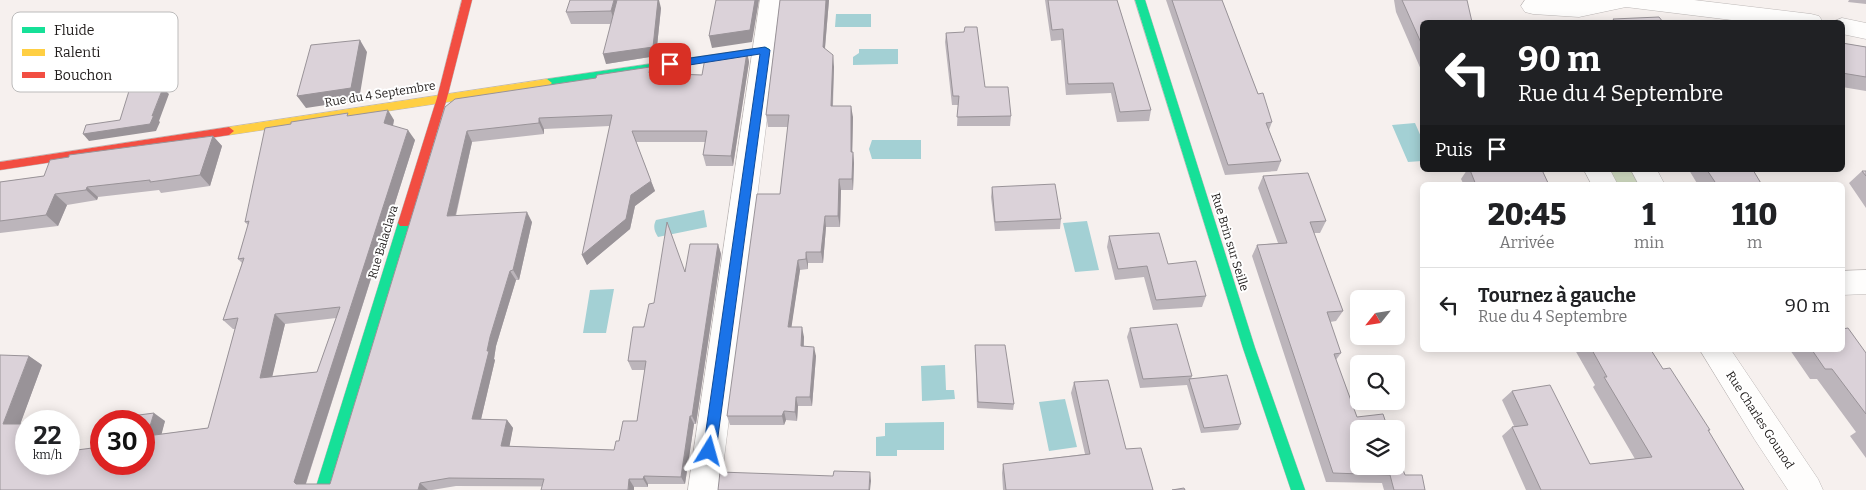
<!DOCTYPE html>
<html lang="fr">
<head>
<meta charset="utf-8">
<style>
	body { margin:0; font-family:Bitter,serif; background:#f6f6f6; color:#202124; height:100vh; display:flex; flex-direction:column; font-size:19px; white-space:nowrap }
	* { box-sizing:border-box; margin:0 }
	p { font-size:16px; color:#757577 }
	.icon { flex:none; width:28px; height:28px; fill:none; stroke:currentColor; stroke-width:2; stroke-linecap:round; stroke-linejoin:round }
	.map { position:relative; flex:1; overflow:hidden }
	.details { position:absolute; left:1420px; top:182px; width:425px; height:170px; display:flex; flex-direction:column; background:#fff; border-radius:8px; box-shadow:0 2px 12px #0003 }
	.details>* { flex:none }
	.top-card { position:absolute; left:1420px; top:20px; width:425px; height:152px; border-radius:8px; box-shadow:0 2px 12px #0003; background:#202124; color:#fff; overflow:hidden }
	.needle { width:32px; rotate:240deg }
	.fabs { position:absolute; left:1350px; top:290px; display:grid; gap:10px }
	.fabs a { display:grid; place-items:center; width:55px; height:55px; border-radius:8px; background:#fff; box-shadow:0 2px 12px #0003; font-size:25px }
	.speed { position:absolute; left:15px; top:410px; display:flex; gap:10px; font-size:25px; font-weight:700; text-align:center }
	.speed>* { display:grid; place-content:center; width:65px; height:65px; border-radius:50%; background:#fff; box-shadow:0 2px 12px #0003; line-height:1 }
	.speed small { font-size:12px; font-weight:400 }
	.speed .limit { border:8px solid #d22; background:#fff; color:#111 }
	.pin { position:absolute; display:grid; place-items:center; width:42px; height:42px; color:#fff; margin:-21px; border-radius:10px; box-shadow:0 2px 8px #0006 }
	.me { position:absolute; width:55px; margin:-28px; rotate:8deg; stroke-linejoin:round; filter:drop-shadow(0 0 4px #0008) }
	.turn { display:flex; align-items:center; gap:18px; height:105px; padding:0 15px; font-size:22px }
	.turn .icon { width:65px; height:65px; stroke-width:2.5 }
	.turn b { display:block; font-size:35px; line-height:42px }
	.then { display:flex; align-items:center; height:48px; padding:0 15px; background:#0003; gap:10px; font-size:19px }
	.eta { display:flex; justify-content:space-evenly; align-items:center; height:85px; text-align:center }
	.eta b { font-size:30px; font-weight:800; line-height:35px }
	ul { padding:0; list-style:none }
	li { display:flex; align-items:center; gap:15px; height:75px; padding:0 15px; border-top:1px solid #e0e0e0 }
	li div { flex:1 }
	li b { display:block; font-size:19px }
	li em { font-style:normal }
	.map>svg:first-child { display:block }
	.green { fill:#d3dec4 }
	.water { fill:#a3d0d4 }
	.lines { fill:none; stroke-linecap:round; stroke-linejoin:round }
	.street-casing { stroke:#bdb8b7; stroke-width:1 }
	.fast-casing { stroke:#bdb8b7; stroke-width:1 }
	.slow-casing { stroke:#bdb8b7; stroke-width:1 }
	.jam-casing { stroke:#bdb8b7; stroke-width:1 }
	.street { fill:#fefdfc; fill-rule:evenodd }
	.fast { fill:#16e098; fill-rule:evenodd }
	.slow { fill:#ffcf43; fill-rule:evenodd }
	.jam { fill:#f24e42; fill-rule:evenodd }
	.wall { fill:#bcb5bb; fill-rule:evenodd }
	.shaded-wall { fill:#999398 }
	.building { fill:#dbd2d9; stroke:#999398; fill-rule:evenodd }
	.route { fill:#1a73e8; stroke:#114b97 }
	.labels { text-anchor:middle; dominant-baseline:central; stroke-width:4; stroke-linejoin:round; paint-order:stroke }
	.street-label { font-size:12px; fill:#211d1c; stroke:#fff }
	.key { fill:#fff; stroke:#bcbbbb; stroke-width:1 }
	.key-label { font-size:14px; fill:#211d1c }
</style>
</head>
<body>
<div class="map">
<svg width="1866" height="490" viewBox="0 0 1866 490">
	<rect width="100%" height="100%" fill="#f6f0ee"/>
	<path class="green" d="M1606 170H1634L1642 185H1614Z"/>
	<path class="water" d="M836 14H871V27H835Z
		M859 49H898V64L853 65V57L859 53Z
		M1415 123 1422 139V161L1408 162 1392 125Z
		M872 140H921V159H872L869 149Z
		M704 210 707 227 658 237C654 231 653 226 656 220Z
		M1087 221 1099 270 1075 272 1063 223Z
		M614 289 606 333H583L590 290Z
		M945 365 946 390H954L955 399 922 401 921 366Z
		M1065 399 1077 447 1049 451 1039 402Z
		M944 422V450H897V456H876V437L885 436V423Z"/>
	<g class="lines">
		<defs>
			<path id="street" d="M760 0H782L720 490H688Z
				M1525 0H1694L1811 14 1819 16 1823 22H1748L1626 7 1579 17 1533 14 1525 12 1521 6Z
				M1842 18 1866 23V39L1842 34V22H1832Z
				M1584 170H1610L1618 185H1592Z
				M1631 170H1657L1665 185H1639Z
				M1866 270V294L1842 295V271Z
				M1700 350H1731L1818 479 1823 490H1788L1755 440Z"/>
			<path id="fast" d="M1135 0H1145L1255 348 1305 490H1291L1243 348Z
				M765 47 768 48 770 50 768 52 547 87 542 83 547 79Z
				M404 219 408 220 410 223 329 490H315L398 223 400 220Z"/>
			<path id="slow" d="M547 79 552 83 547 87 229 135 224 131 229 127Z"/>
			<path id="jam" d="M462 0H472L447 98 410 223 408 226H400L398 223 437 98Z
				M229 127 234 131 229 135 0 170V162Z"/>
		</defs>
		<use href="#street" class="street-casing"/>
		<use href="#fast" class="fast-casing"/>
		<use href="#slow" class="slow-casing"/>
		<use href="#jam" class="jam-casing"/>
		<use href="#street" class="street"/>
		<use href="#fast" class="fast"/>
		<use href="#slow" class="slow"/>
		<use href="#jam" class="jam"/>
	</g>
	<path class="wall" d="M780 0H829L825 49 834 67 833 106 853 117 852 152H853L854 163 853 190H841L840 227H826L823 263H808V269L800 270 791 327 804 337V346L816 356 812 406H798L797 421 786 420 784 425H730L727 416 780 194 788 127H768L766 115Z
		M1045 0H1117L1151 110 1149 121 1117 122 1111 93 1066 95 1061 40 1051 41Z
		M1166 0H1222L1258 94 1272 122 1269 130 1281 161 1277 171 1225 175Z
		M1394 0H1467L1422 22V72L1396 12Z
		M1849 0H1866V4L1848 2Z
		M661 8 656 56 606 64 610 24H571L566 12Z
		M946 33 985 87 1011 116 1010 126H957L958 105H952L945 42Z
		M1842 43 1866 47V91L1842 87Z
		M747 52 749 62 733 166H706L703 155 705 142H636L655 191 635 206 630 229 587 265 582 255 610 126 544 129V134L472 142 456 216 532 222 519 280H516L496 346 494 359 495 360 481 419 507 420 513 428 509 446 614 450 619 441 637 421 645 370H632L628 361 654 303 685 272 718 244 721 254 696 424H694L685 484H648V487L456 486 432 490H0L29 356 42 365 20 424 26 464 100 447 165 421 161 434 208 428 235 329H233L223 320 242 263 238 259 248 225 245 222 349 116 394 120 393 126 415 140 306 484H330L445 107 652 73 702 75ZM336 318 317 372 272 376 285 324Z
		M213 136 222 146 210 186 161 193 159 190 98 197 97 200 67 205 58 226 0 233V182L44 176Z
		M1467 170H1542L1549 185H1464L1461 179Z
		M1689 170H1753L1762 185H1698Z
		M1862 171H1866V208L1849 183Z
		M1263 176 1326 221 1320 233H1314L1343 311 1336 321 1330 322 1341 353 1336 360 1357 417 1405 475 1425 490H1384L1382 483 1326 482 1252 256 1257 245 1278 243 1258 188Z
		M992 187 1061 219 1060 229 995 231 991 197Z
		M1109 236 1168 264 1206 296 1202 307 1153 310 1144 277 1115 280 1107 247Z
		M1130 328 1192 376 1191 379 1241 424 1238 430 1201 433 1187 385 1140 388 1127 337Z
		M975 345 1014 404 1013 410 977 408Z
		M1575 350H1651L1663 369 1710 430 1708 431 1744 490H1526L1502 436 1512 427 1514 426 1502 400 1512 391 1590 464 1635 459 1593 387 1595 385Z
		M1790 350H1842L1866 353V458L1850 436 1856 432 1817 379H1810Z
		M1074 382 1126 449 1153 490H1003L1002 473 1003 464 1085 454 1071 393Z"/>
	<path class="shaded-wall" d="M614 0H622L615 24 611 11Z
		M658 0H659L661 8 656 56 606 64 603 54Z
		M755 0H759L752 42 712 48 709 36Z
		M826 0H829L824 58 823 47Z
		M360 40 367 52 359 100 306 108 297 96Z
		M747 52 749 62 733 166 731 156Z
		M833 55 834 67 832 117 831 106Z
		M163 88 169 94 159 121 160 122 156 131 89 141 83 134 152 116Z
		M851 106 853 117 852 163 851 152Z
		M388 110 394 120 391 134 384 123Z
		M539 118 544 129V134L539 123Z
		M408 130 415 140 304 489 296 484 294 482Z
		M467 131 472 142 453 226 447 216Z
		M213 136 222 146 210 186 200 175Z
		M853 152 854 163 853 190 852 179Z
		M839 179 841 190 840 227 838 216Z
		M651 181 655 191 635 206 630 229 587 265 582 255 631 195Z
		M87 187 98 197 97 200 86 190Z
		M55 194 67 205 58 226 46 215Z
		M527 212 532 222 519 280 513 270Z
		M825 216 826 227 823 263 821 252Z
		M718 244 721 254 696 424 692 416Z
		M806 252 808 263V269L806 259Z
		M798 260 800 270 790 337 788 327Z
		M510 271 516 280 496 346 494 359 495 360 479 428 472 419 490 337Z
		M275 314 285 324 270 386 260 378Z
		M802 327 804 337 803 356 801 346Z
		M814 347 816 356 812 406 810 397Z
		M29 356 42 365 17 433 3 424Z
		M796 397 798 406 797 421 795 412Z
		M784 411 786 420 784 425 782 416Z
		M154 413 165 421 159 444 147 436Z
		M690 416 694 424 685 484 681 477Z
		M507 420 513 428 508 454 501 446Z
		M870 472 871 481 870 490H869Z
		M644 476 648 484V487L643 479Z
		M629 479 634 487V490H628Z
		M420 483 428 490H418Z"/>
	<path class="building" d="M570 0H614L611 11 566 12Z
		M617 0H658L653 47 603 54Z
		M716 0H755L750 30 709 36Z
		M780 0H826L823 47 833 55 831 106H851V152H853L852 179H839L838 216H825L821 252H806V259L798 260 788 327H802L801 346 814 347 810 397H796L795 412 784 411 782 416H727L757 194H780L789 115H766Z
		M1048 0H1117L1151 110 1120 112 1113 83 1068 84 1063 29 1052 30Z
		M1172 0H1222L1258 94 1263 93 1272 122 1266 123 1281 161 1228 165Z
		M1402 0H1467L1472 22H1422V45Z
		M1659 17 1663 22H1615L1613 19Z
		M965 27H977L985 87H1008L1011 116 957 117 959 96H953L946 33 964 32Z
		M360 40 351 88 297 96 311 45Z
		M1842 43 1866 47V77L1842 73Z
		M747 52 731 156 703 155 707 131H632L651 181 631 195 626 219 582 255 612 115 539 118V123L467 131 447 216 527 212 513 270 510 271 490 337 487 351H489L472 419 507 420 501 446 614 450 616 441H619L623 421H637L646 361H628L633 327H644L649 304 654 303 667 222 685 272 690 244H718L692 416H690L681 477 644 476 643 479H629L628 490H541L544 479 449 478 420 483 418 490H0V355L29 356 3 424H26V464H69V451L100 447 101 442V464H144V421H118L123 420 124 417 154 413 147 436 208 428 238 318 223 320 244 258 238 259 249 221 245 222 265 128 291 124V122L348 113 347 116 388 110 384 123 408 130 294 482 296 484H330L445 107 455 99 596 78 597 75 650 67 649 73 702 75 705 58ZM340 307 317 372 260 378 275 314Z
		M163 88 152 116 154 115 150 124 83 134 86 125 120 120 129 91Z
		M213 136 200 175 150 182V180L87 187 86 190 55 194 46 215 0 221V182L44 176 50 160 69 157V155Z
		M1470 170H1542L1549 185H1476Z
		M1707 170H1753L1762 185H1717Z
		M1862 171H1866V176Z
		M1308 173 1326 221 1310 222 1343 311 1327 312 1341 353 1334 354 1357 417 1383 414 1388 429H1359V466H1396V451L1405 475H1422L1425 490H1394L1390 475 1333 473 1257 245 1287 243 1263 176Z
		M1055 184 1061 219 995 222 992 187Z
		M1159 233 1168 264 1196 261 1206 296 1156 300 1147 266 1118 269 1109 236Z
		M1177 324 1192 376 1143 379 1130 328Z
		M1848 328 1866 353V414L1832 369H1825L1812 350H1842V329Z
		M975 345H1005L1014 404 978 402Z
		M1592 350H1651L1663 369 1670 368 1710 430H1708L1744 490H1541L1512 427 1528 425 1512 391 1550 385 1590 464 1652 457 1604 377H1607Z
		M1227 375 1241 424 1204 428 1189 379Z
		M1108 380 1126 449 1141 448 1153 490H1006L1003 464 1090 454 1074 382Z
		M834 471 870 472 869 490H718L720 472 833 476Z
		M1184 488 1185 490H1172Z"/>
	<path class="route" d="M765 47 770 50 716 451 714 455 709 457 705 455 703 451 760 54 670 68 665 64 670 61Z"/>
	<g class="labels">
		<g class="street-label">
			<text transform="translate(380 94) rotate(-9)">Rue du 4 Septembre</text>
			<text transform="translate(383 242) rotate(-73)">Rue Balaclava</text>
			<text transform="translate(1230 242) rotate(73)">Rue Brin sur Seille</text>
			<text transform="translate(1760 420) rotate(57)">Rue Charles Gounod</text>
		</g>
	</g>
	<rect x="12" y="12" width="166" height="80" rx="8" class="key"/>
	<rect x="22" y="27" width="23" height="6" fill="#16e098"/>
	<rect x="22" y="49" width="23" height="7" fill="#ffcf43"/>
	<rect x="22" y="72" width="23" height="6" fill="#f24e42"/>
	<g class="key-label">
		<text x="54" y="35">Fluide</text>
		<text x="54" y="57">Ralenti</text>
		<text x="54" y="80">Bouchon</text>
	</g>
</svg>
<div class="fabs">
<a><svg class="needle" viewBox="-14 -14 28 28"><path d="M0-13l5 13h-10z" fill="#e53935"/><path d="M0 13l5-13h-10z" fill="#757577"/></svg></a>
<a><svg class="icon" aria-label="search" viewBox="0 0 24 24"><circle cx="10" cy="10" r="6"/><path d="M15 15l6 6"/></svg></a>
<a><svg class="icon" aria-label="layers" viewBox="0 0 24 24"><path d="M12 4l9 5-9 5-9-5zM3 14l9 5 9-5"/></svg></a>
</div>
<div class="speed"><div>22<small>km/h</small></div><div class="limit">30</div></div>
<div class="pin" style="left:670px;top:64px;background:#d93025"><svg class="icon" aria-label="arrive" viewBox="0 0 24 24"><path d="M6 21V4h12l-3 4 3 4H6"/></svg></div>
<svg class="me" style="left:709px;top:451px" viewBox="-20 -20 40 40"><path d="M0-17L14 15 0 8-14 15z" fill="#1a73e8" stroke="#fff" stroke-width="4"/></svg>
<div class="top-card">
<div class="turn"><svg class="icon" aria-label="left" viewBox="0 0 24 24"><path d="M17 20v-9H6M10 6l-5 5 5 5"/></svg><div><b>90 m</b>Rue du 4 Septembre</div></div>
<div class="then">Puis<svg class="icon" aria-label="arrive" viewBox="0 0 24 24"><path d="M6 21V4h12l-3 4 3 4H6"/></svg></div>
</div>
<section class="details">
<div class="eta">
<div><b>20:45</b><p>Arrivée</p></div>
<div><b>1</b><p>min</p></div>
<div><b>110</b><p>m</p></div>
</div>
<ul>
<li><svg class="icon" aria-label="left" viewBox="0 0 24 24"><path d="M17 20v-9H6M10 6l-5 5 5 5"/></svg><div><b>Tournez à gauche</b><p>Rue du 4 Septembre</p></div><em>90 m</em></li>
</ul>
</section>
</div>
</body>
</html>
